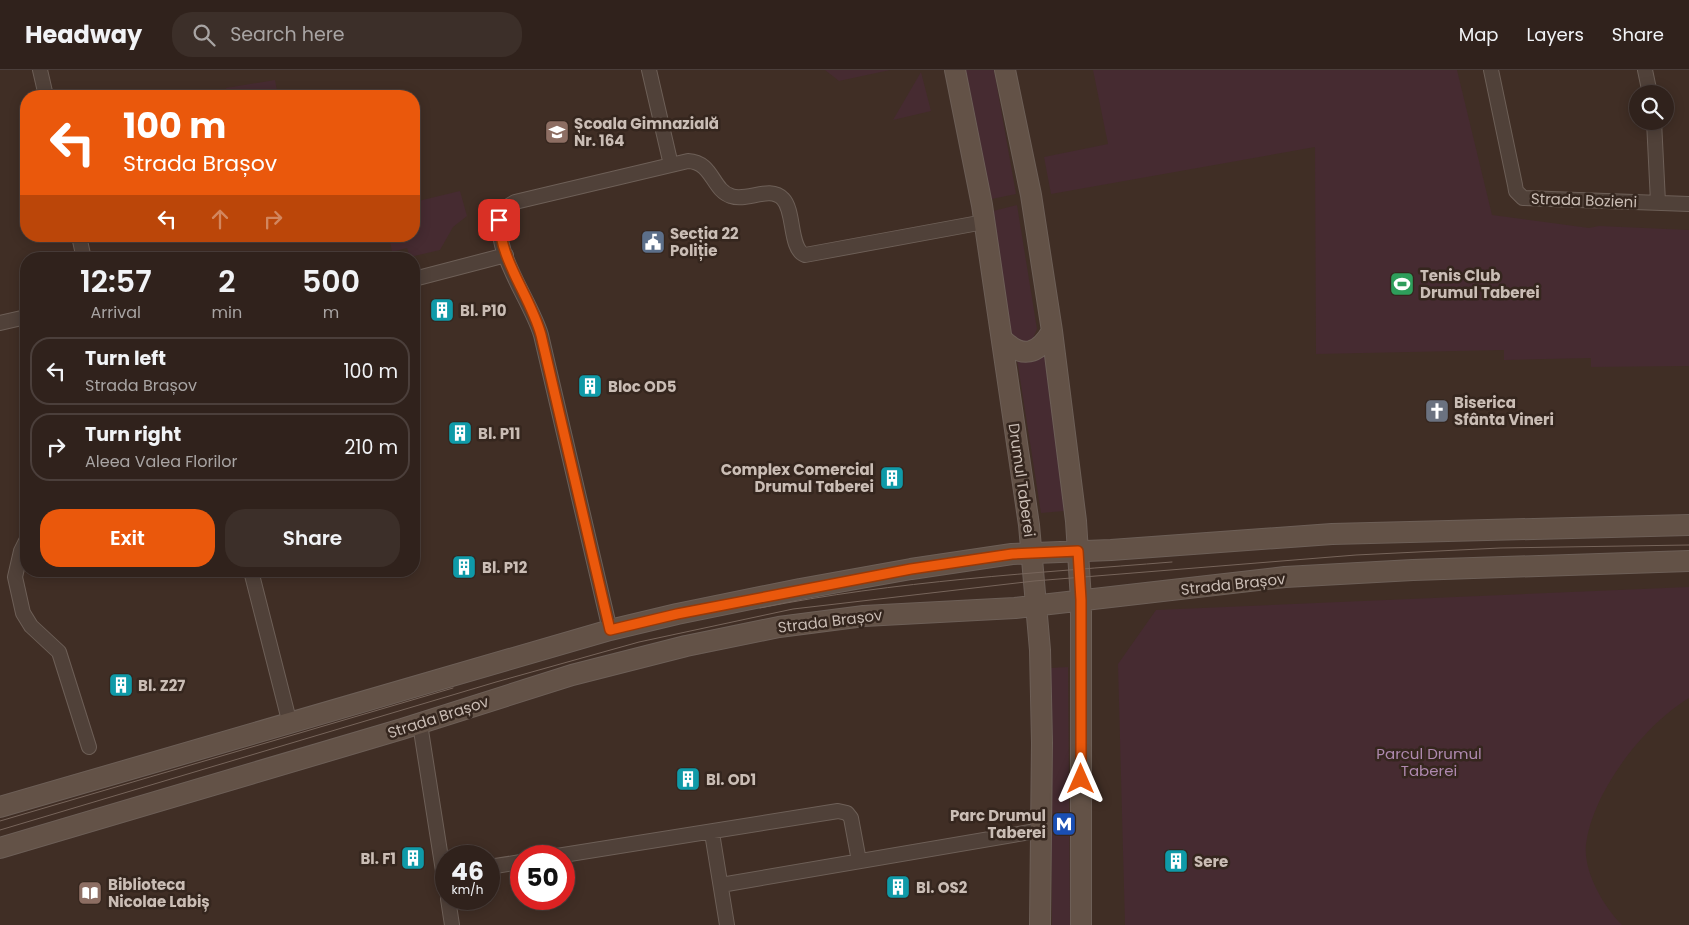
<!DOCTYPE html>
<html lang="en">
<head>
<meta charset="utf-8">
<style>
	body { margin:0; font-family:Poppins,sans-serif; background:#3c2f29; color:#f1f3f6; height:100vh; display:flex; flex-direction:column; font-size:19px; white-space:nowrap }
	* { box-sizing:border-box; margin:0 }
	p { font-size:16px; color:#a8a4a3 }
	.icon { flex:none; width:28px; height:28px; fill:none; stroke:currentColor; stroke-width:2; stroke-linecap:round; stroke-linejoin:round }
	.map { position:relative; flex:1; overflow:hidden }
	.drawer { position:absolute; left:20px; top:182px; width:400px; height:325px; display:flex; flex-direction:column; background:#30221c; border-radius:20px; box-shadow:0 2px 12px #0003,0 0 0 1px #4b3f3b }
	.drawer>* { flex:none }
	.banner { position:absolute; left:20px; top:20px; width:400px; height:152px; border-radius:20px; box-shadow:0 2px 12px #0003,0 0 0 1px #4b3f3b; background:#ea580c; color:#fff; overflow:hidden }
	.fabs { position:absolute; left:1629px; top:15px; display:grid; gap:10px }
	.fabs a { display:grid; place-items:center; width:45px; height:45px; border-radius:50%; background:#30221c; box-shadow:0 2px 12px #0003,0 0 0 1px #4b3f3b; font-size:25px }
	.speed { position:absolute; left:435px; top:775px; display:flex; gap:10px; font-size:25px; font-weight:700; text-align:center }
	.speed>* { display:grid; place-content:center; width:65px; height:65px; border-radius:50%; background:#30221c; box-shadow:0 2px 12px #0003,0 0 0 1px #4b3f3b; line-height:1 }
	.speed small { font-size:12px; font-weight:400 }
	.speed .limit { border:8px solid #d22; background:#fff; color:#111 }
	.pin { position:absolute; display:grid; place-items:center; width:42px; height:42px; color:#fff; margin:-21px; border-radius:10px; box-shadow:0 2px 8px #0006 }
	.me { position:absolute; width:55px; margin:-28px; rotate:0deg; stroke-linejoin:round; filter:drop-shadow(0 0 4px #0008) }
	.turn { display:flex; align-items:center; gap:18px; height:105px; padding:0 20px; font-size:22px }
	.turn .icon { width:65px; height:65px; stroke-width:2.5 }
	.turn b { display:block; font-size:35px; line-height:42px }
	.lanes { display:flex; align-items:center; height:48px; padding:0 20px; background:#0003; justify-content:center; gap:25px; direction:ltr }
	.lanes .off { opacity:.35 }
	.eta { display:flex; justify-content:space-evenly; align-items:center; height:85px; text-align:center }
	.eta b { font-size:30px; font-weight:600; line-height:35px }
	.primary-button { display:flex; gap:10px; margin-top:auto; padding:10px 20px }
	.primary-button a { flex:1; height:58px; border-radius:20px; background:#ea580c; color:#fff; font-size:20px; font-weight:600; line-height:58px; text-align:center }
	.primary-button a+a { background:#3c2f29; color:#f1f3f6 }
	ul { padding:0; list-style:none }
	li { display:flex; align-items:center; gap:15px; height:68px; margin:0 10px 8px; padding:0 10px; border:2px solid #4b3f3b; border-radius:20px }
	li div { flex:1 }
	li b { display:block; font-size:19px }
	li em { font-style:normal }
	header { display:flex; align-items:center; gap:30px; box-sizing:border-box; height:70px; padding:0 25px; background:#30221c; border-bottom:1px solid #4b3f3b }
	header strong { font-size:24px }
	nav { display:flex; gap:28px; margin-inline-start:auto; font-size:18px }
	.search { width:350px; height:45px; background:#3c2f29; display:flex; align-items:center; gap:12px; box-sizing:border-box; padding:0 18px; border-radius:20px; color:#a8a4a3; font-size:19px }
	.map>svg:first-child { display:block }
	.green { fill:#462b31 }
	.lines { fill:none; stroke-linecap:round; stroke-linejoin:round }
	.street-casing { stroke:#6d5f57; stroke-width:16 }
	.secondary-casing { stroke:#6d5f57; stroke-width:22 }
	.street { stroke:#504139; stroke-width:14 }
	.secondary { stroke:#635247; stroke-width:20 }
	.tram { stroke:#77655b; stroke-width:1 }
	.route-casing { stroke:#983908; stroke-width:12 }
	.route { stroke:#ea580c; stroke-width:9 }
	.labels { text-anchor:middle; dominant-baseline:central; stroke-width:5; stroke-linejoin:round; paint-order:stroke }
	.poi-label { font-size:15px; font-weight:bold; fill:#cabdb5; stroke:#35261e; text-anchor:start }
	.street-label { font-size:15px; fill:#cabdb5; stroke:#35261e }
	.park-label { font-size:15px; fill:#af89af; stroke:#35261e }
</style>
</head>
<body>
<header>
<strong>Headway</strong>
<div class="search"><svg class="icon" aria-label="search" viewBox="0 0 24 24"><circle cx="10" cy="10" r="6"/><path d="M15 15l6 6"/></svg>Search here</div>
<nav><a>Map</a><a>Layers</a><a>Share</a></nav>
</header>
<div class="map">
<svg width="1689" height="855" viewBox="0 0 1689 855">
	<rect width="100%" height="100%" fill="#402e25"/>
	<path class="green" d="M825 0H890L839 11Z
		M962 0H994L1016 124 987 130Z
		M1093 0H1457L1492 145 1589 158 1599 156 1689 160V296L1591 297V288L1504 290V280L1316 284 1315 77 1051 124 1044 87 1108 74Z
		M921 2 931 41 893 50Z
		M275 10 278 26H228L226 18Z
		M460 121 467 146 453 157 440 180 410 187 407 178 392 182 389 166H414V132Z
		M1017 135 1037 259 1031 273 1024 275 1009 266 989 142Z
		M1048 281 1064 441 1041 443 1017 289Z
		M1689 517V628C1644 655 1593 721 1586 774 1583 801 1603 836 1622 855H1125L1118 594 1156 540Z
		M1068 597 1070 855H1052L1050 598Z"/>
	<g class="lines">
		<defs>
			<path id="street" d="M40 0 46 26
				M649 0 671 95
				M1491 0 1515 115 1516 121 1523 128 1689 134
				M1645 0 1650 24
				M1654 51 1658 132
				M79 166 84 189
				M414 209 506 185
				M0 253 26 247
				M26 471 21 481 15 507 23 543 31 556 59 582 89 677
				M251 501 290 654
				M610 560 541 265C530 228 489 179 502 140L515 132 688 91C713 92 712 120 731 126 747 132 770 115 783 129 795 141 789 179 805 185L984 152
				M420 654 446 820
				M712 763 727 855
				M557 786 838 741 847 743 851 748 859 791
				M489 797 521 792
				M721 815 1042 760
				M448 829 452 855"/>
			<path id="secondary" d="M955 0 982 135 1029 455 1040 580 1042 673 1040 855
				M1005 0 1031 125 1052 261 1076 451 1081 530V855
				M1002 269C1022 289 1038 285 1052 261
				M0 737 610 560 677 544 800 519 911 499 1012 484 1111 480 1332 464 1689 455
				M0 778 402 659 572 605 686 576 779 557 864 546 1015 538 1285 507 1413 500 1689 491"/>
		</defs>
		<use href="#street" class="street-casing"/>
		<use href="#secondary" class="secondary-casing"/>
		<use href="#street" class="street"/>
		<use href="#secondary" class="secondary"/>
		<path class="tram" d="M760 538C895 511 1035 503 1172 492
			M0 751 453 618
			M0 760 496 612 639 572 793 539 1034 511 1356 485 1500 478 1689 475"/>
	</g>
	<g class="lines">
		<defs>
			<path id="route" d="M499 150C501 193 530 225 541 265L610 560 677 544 911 499 1012 484 1078 481 1081 530V709"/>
		</defs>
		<use href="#route" class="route-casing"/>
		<use href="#route" class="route"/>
	</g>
	<defs>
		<symbol id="school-square" viewBox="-11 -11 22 22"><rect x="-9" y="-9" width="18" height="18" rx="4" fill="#8d6e63" stroke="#35261e"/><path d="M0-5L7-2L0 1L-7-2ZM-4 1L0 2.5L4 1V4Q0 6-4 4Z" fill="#fff"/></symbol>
		<symbol id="civic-square" viewBox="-11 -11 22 22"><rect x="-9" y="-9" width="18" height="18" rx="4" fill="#5c6f8a" stroke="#35261e"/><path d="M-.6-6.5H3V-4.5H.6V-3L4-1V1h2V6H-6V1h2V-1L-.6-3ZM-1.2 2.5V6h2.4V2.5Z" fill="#fff"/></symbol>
		<symbol id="stadium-square" viewBox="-11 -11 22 22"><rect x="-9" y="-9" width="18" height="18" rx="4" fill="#2e9e5b" stroke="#35261e"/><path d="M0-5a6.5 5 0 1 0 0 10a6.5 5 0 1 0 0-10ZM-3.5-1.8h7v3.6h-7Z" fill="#fff"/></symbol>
		<symbol id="building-square" viewBox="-11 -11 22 22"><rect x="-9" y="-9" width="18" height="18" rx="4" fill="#0f9aa8" stroke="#35261e"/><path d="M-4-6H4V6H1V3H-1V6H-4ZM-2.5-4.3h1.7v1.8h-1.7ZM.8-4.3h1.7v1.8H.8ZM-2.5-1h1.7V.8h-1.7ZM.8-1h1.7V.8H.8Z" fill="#fff"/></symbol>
		<symbol id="church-square" viewBox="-11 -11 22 22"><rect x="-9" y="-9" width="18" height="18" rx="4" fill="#6b7280" stroke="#35261e"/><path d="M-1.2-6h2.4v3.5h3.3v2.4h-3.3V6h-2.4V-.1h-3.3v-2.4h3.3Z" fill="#fff"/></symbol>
		<symbol id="metro-square" viewBox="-11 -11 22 22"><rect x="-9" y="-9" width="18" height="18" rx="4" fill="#1a4fb4" stroke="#35261e"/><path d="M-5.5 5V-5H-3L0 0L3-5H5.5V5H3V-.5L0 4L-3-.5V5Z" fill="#fff"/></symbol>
		<symbol id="library-square" viewBox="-11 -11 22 22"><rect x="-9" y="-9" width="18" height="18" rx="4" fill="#8d6e63" stroke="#35261e"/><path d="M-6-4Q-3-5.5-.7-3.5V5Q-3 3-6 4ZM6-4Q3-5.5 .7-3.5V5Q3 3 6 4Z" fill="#fff"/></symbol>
	</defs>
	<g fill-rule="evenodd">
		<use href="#school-square" x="543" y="48" width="28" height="28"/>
		<use href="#civic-square" x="639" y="158" width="28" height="28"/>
		<use href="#stadium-square" x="1388" y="200" width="28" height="28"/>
		<use href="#building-square" x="428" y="226" width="28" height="28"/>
		<use href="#building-square" x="576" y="302" width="28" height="28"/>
		<use href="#church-square" x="1423" y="327" width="28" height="28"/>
		<use href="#building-square" x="446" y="349" width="28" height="28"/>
		<use href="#building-square" x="878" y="394" width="28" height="28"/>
		<use href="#building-square" x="450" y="483" width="28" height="28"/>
		<use href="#building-square" x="107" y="601" width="28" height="28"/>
		<use href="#building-square" x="674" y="695" width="28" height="28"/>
		<use href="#metro-square" x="1050" y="740" width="28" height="28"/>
		<use href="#building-square" x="399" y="774" width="28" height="28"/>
		<use href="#building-square" x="1162" y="777" width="28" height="28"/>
		<use href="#building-square" x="884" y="803" width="28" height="28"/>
		<use href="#library-square" x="76" y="809" width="28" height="28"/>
	</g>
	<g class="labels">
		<g class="poi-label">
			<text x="574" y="53">Școala Gimnazială<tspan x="574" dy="17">Nr. 164</tspan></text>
			<text x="670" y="163">Secția 22<tspan x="670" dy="17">Poliție</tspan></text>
			<text x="1420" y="205">Tenis Club<tspan x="1420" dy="17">Drumul Taberei</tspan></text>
			<text x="460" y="240">Bl. P10</text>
			<text x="608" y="316">Bloc OD5</text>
			<text x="1454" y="332">Biserica<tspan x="1454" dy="17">Sfânta Vineri</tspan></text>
			<text x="478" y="363">Bl. P11</text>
			<text x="874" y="399" text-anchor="end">Complex Comercial<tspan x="874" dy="17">Drumul Taberei</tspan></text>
			<text x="482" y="497">Bl. P12</text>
			<text x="138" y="615">Bl. Z27</text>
			<text x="706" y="709">Bl. OD1</text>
			<text x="1046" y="745" text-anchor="end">Parc Drumul<tspan x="1046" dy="17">Taberei</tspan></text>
			<text x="396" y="788" text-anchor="end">Bl. F1</text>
			<text x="1194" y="791">Sere</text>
			<text x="108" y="814">Biblioteca<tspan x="108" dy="17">Nicolae Labiș</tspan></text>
			<text x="916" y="817">Bl. OS2</text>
		</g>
		<g class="street-label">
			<text transform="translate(1584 130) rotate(2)">Strada Bozieni</text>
			<text transform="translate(1022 410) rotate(82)">Drumul Taberei</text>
			<text transform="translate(1233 514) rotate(-6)">Strada Brașov</text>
			<text transform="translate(830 551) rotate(-7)">Strada Brașov</text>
			<text transform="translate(438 647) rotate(-18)">Strada Brașov</text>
		</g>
		<g class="park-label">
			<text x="1429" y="683">Parcul Drumul<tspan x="1429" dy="17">Taberei</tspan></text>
		</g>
	</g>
</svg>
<div class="fabs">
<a><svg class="icon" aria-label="search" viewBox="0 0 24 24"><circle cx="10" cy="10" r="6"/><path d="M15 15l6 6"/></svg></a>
</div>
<div class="speed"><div>46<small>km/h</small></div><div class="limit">50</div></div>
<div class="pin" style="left:499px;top:150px;background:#d93025"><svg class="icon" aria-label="arrive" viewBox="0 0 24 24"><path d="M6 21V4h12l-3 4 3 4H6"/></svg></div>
<svg class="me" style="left:1081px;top:709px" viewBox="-20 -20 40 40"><path d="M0-17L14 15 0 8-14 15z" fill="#ea580c" stroke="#fff" stroke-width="4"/></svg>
<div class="banner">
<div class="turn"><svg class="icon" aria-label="left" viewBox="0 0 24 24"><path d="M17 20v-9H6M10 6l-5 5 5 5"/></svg><div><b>100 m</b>Strada Brașov</div></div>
<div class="lanes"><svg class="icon" aria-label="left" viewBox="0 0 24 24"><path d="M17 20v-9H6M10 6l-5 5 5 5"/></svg><svg class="icon off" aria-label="ahead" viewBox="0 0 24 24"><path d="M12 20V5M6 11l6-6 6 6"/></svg><svg class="icon off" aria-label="right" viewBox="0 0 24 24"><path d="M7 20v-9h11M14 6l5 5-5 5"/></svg></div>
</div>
<section class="drawer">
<div class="eta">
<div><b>12:57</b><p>Arrival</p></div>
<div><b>2</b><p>min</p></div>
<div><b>500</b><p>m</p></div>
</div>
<ul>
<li><svg class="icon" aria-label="left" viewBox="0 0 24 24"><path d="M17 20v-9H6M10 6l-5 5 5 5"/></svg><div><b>Turn left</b><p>Strada Brașov</p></div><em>100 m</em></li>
<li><svg class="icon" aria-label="right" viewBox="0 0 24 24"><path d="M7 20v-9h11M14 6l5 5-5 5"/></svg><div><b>Turn right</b><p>Aleea Valea Florilor</p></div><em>210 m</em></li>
</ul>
<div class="primary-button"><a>Exit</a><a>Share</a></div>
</section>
</div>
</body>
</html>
